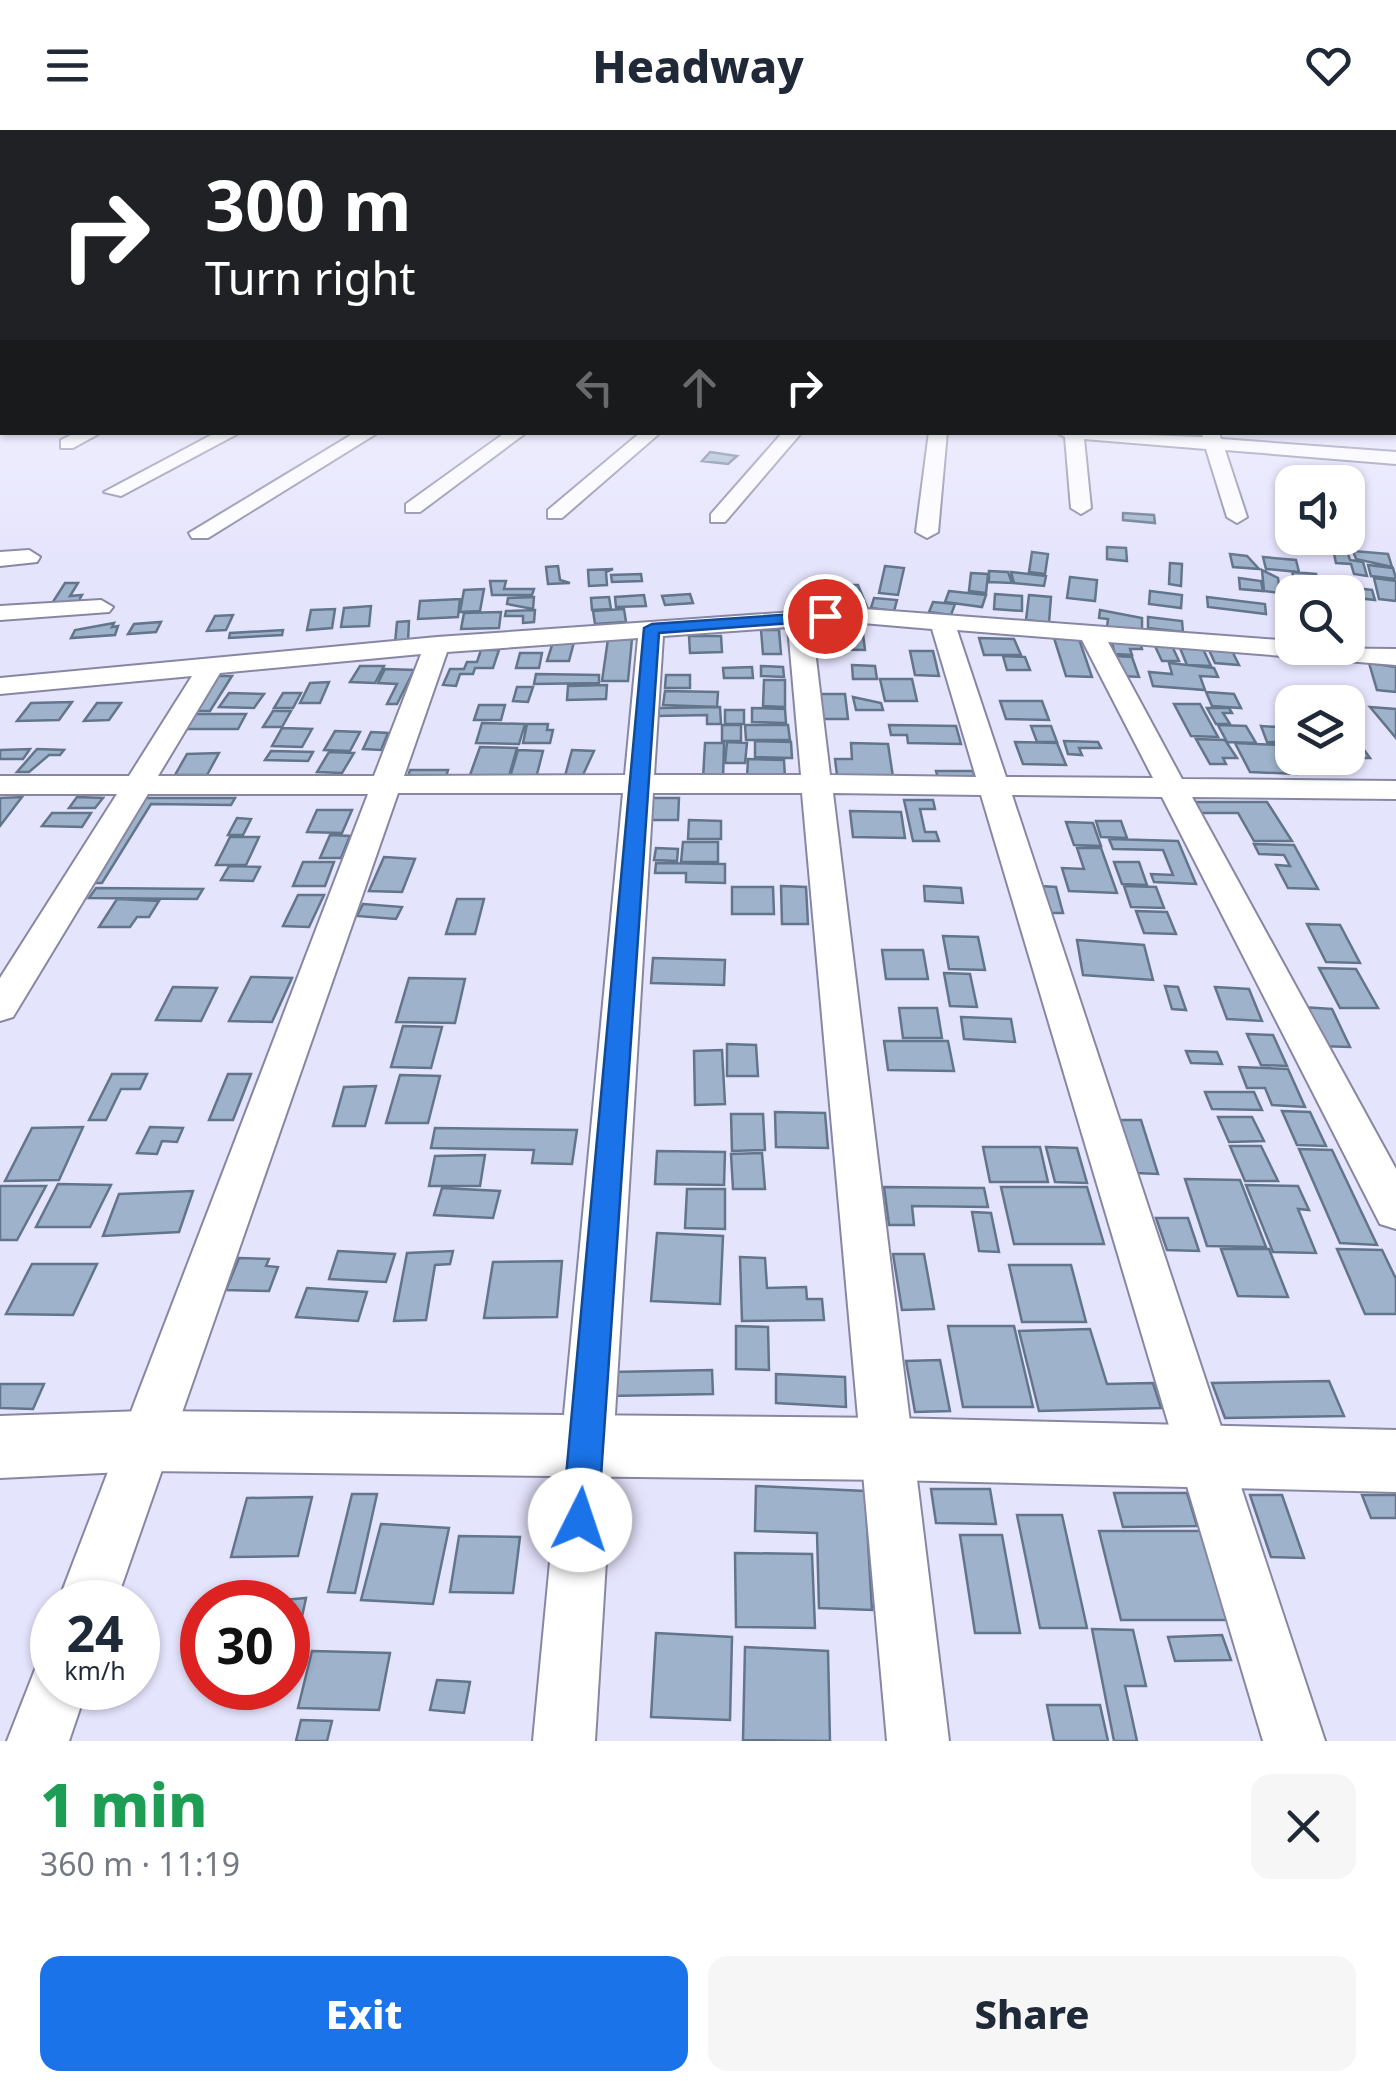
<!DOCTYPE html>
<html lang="en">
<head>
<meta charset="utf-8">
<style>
	body { margin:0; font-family:"Noto Sans",sans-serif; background:#f6f6f7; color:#1f2937; height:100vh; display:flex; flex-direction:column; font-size:38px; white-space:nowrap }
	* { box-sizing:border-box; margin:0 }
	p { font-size:32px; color:#747a83 }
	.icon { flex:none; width:55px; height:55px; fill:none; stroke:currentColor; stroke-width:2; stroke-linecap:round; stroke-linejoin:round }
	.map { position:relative; height:1611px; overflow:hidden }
	.details { display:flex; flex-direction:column; background:#fff; flex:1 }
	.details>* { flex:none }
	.top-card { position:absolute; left:0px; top:0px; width:1398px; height:305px; box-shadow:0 2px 8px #0004; background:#202124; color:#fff; overflow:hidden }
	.fabs { position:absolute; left:1275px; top:335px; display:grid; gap:20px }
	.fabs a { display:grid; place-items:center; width:90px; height:90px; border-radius:20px; background:#fff; box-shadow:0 2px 8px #0004; font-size:50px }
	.speed { position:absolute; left:30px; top:1450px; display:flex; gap:20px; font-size:50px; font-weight:700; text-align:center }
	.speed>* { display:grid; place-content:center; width:130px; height:130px; border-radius:50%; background:#fff; box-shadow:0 2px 8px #0004; line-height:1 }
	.speed small { font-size:25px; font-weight:400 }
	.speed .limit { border:15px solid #d22; background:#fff; color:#111 }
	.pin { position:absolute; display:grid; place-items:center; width:85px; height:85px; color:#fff; margin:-42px; border:5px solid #fff; border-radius:50%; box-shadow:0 2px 10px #0007 }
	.me { position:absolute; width:110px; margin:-55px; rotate:4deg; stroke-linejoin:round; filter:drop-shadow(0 0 8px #0008) }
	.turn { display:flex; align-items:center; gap:35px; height:210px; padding:0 40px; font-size:45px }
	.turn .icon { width:130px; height:130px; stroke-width:2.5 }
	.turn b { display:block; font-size:70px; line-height:85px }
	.lanes { display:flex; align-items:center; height:95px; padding:0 40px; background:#0003; justify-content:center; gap:50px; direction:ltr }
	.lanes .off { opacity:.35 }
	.round { display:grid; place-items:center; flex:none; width:105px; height:105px; border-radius:20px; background:#f6f6f7 }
	.headline { display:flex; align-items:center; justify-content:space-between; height:170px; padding:0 40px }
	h1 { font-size:60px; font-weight:800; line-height:75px; color:#1e9e55 }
	.action { display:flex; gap:20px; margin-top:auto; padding:20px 40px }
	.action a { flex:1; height:115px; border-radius:20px; background:#1a73e8; color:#fff; font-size:40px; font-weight:800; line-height:115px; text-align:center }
	.action a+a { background:#f6f6f7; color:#1f2937 }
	header { display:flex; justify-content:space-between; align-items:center; height:130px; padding:0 40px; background:#fff; font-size:45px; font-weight:800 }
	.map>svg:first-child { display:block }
	.building { fill:#9eb3cb; stroke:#62758b; stroke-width:2.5 }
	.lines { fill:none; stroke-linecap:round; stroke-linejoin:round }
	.minor-casing { stroke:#8887a3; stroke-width:4 }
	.major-casing { stroke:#8887a3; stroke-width:4 }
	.minor { fill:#fff; fill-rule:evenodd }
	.major { fill:#fff; fill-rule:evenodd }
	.route { fill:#1a73e8; stroke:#114b97; stroke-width:2.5 }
</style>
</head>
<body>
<header><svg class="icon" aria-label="menu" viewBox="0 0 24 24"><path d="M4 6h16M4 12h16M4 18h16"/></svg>Headway<svg class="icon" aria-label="heart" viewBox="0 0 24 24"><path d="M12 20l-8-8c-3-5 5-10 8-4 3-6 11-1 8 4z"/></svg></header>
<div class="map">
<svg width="1396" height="1611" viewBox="0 0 1396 1611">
	<rect width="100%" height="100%" fill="#e5e4fd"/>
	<path class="building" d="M710 322 737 326 728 334 702 331Z
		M1123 383 1154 385 1155 393 1123 390Z
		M1107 417 1126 418 1127 431 1107 429Z
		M1333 419 1347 421 1350 430 1363 432 1367 446 1354 444 1351 434 1336 433Z
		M1353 421 1388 424 1392 437 1356 429Z
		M1032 422 1048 424 1045 444 1029 442Z
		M1230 424 1247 426 1259 439 1233 437Z
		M1263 427 1296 430 1299 442 1266 439Z
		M1170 433 1182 434 1181 456 1169 454Z
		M1368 435 1393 438 1396 449 1371 446Z
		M558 436 560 450 570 453 548 454 546 437Z
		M885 436 904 438 898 465 879 463Z
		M613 439 606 442 607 455 589 456 588 440Z
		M1262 440 1278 448 1280 463 1264 461Z
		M989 441 1008 442 1012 453 989 452Z
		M1011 442 1046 446 1044 456 1014 453Z
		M1292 442 1316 444 1319 454 1295 452Z
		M971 443 988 444 986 463 969 461Z
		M641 444 642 451 612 452 611 445Z
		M1070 447 1097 450 1095 471 1067 468Z
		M1239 448 1261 451 1263 461 1240 459Z
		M1374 448 1396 451V471L1379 469Z
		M490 451H506L504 459H534L532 465H492Z
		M65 453H78L70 466 82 465 77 474 51 475Z
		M842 455H858L867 477H856L849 458Z
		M829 457 842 461 848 477 823 478 815 458Z
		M1346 457 1372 460 1375 470 1349 467Z
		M484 459 480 481 460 482 464 460Z
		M949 461 986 465 982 477 945 472Z
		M1150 461 1182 465 1181 478 1149 474Z
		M690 464 693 473 665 475 662 466Z
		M995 464 1022 466V481L994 479Z
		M644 465 646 476 616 477 615 467Z
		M1029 465 1051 467 1049 493 1026 490Z
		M534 467 533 479 507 474 508 468Z
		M609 467 611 479 592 480 591 468Z
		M1207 467 1265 474 1266 484 1208 477Z
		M874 468 897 470 894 481 871 478Z
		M460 469 458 487 418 489 420 471Z
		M933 472 955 474 951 485 929 482Z
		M371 476 369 496 341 497 344 478Z
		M335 479 332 498 307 500 311 480Z
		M624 479 626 492 595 494 593 481Z
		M535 480 534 492 523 493V486H505L506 481Z
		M1100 480 1142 488V501L1107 497 1108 489 1099 488Z
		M501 482 499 498 461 499 464 483Z
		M233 485 226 500 207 501 215 486Z
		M1148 487 1182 491 1183 502 1148 498Z
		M409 491 408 512 395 513 397 492Z
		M161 492 156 502 128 504 134 494Z
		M114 493 112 497 118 496 115 505 71 508 75 500Z
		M810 495 862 496 865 520 812 519Z
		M283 500 282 505 229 508 230 503Z
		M761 500H779L781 524H763Z
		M689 506H721L722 522 690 523Z
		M979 508 1014 509 1021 525H984Z
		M1054 508 1079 509 1092 547 1066 546Z
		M608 509H632L628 551H602Z
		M1111 510 1140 512 1142 519H1130L1132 525 1115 524Z
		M553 512H574L569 531H547Z
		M1155 516H1172L1179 531H1162Z
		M1180 518 1203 519 1211 536 1187 535Z
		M481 520H499L493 538H475L473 544H460L456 556 443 555 450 539H464L467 532H477Z
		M1209 520 1232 521 1239 535 1215 533Z
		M910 521H933L939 546 915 545Z
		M520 523H542L539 538H516Z
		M1003 526 1025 527 1030 540H1007Z
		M1115 526 1132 527 1139 547 1122 546Z
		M1169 533 1214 538 1218 547 1200 546 1205 560 1153 556 1149 542 1172 544Z
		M1369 533 1396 537V562L1377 560Z
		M852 535 875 536 877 549H853Z
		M360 536H384L375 553 350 552Z
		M761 536 783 537 784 547 761 546Z
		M752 537 753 548H724L723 538Z
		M385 539 414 540 397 574H387L397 554 378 553Z
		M536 544 599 545V553L534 554Z
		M666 545H690V558H665Z
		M216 546H232L210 581H194Z
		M880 549H912L917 571H885Z
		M764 550H785V577L763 576Z
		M329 552 320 573H300L310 553Z
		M607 555 606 569 567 570 568 556Z
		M517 557H533L528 572 513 571Z
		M665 561 718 562 717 577 663 575Z
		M1206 562 1234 564 1241 578 1212 576Z
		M229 563 264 564 254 578 219 577Z
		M283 563H301L293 578H274Z
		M818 564H845L848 589H820Z
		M853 567 881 573 883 580H856Z
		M1000 571H1042L1049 590 1006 589Z
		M72 572 59 590 17 591 31 573Z
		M97 573H121L109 590 84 591Z
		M1174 574H1200L1218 607 1191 606Z
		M479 575H505L501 590H474Z
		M720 577 721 594H707V585L657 586 658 578Z
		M1370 577 1396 579V608Z
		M752 578 785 579 786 593 752 592Z
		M1207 578H1229L1232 583H1223L1230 594H1216Z
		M725 580H744V594H725Z
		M273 581H291L282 597H263Z
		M195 584H246L238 599H185Z
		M482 593 525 594 519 614 476 613Z
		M527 594H548L547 600H553L550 613H523Z
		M722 595H741V611H722Z
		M745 595H788L790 610H746Z
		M889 595 956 596 961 614 908 613 907 605H891Z
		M1218 595 1246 596 1256 613 1227 612Z
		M1031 596H1051L1057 612H1037Z
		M1261 596 1291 598 1292 613 1267 612Z
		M282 598 312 599 302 617 272 616Z
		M335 601 360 602 350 621 324 620Z
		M371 602 388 603 381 620 363 619Z
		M1196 609 1225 610 1237 628H1223L1226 634H1210Z
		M755 611 791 612 792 628 755 627Z
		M1064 611 1098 612 1101 618H1079L1082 625 1068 624Z
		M727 612 747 613 745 633H725Z
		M1015 612 1057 613 1066 635 1023 634Z
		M705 613H724L723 649H703Z
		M851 613 888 614 893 647 837 645 835 629H852Z
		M1235 613 1280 615 1296 644 1250 642Z
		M1348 613H1359L1370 628H1345Z
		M480 617 517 618 509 646 470 645Z
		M30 619 23 629H0V620Z
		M37 619 64 620 60 625H49L29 642H17Z
		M518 620 543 621 536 648 510 647Z
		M572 620 594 621 582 647 565 646Z
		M271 621 313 622 308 631 265 630Z
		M329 622 354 623 342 643 317 642Z
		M219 623 207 645H175L187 624Z
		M748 629 784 630 785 648 747 647Z
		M410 640H448L446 647H408Z
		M936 641H973L975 649 938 648Z
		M22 667 0 696V668Z
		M77 667 103 668 95 678H69Z
		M139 668H235L231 675 151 674 102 753H85Z
		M650 668H679L678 690H648Z
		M904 670H933L935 679H920L925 702H936L939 711H913Z
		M1193 672H1267L1292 711H1254L1238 683H1199Z
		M317 680H352L342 703 307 702Z
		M850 681 901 682 905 708 853 707Z
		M52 683H91L82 697 42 696Z
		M237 688 251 689 243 705H228Z
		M689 690 721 691V709H688Z
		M1096 691H1121L1127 708 1101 707Z
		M1066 692 1093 693 1101 716 1074 715Z
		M330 705 350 706 341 728H320Z
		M230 707H259L246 735H216Z
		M1109 709 1178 711 1196 754 1154 752 1151 744 1173 745 1163 720 1113 719Z
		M683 712H718V732H681Z
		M1254 714 1294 715 1318 759 1288 758 1276 735 1290 736 1284 725 1259 724Z
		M656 718 678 719 677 731 654 730Z
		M1077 718H1101L1117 763 1069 761 1062 738 1084 739Z
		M384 727 415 729 402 762 369 761Z
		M303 732H334L325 756H293Z
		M1114 732H1139L1147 755 1122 754Z
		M656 733 725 734V753L686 752V743H655Z
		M229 736 260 737 253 751 221 750Z
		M781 756 806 757 808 794H782Z
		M924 756 961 758 963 773 925 771Z
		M1040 756 1056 757 1063 783H1046Z
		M1124 756 1156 757 1164 778 1131 777Z
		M732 757H773L774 784H732Z
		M96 758 203 759 197 769 89 768Z
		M298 765H324L309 797 283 796Z
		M117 769 159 771 149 787H137L130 797H99Z
		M457 769H484L475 804H446Z
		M363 774 402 777 396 789 357 786Z
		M1136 781 1167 782 1176 804 1144 803Z
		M1307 794 1340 795 1360 833 1326 832Z
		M943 806 978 807 985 840 949 839Z
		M1077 810 1144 815 1153 850 1083 845Z
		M882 820H923L928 849H886Z
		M653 828 725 830 724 855 651 853Z
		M1319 838 1356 839 1378 878H1340Z
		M944 843 970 844 977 877 950 876Z
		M251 847 292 848 272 892 229 891Z
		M409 848 465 849 455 893 396 892Z
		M1165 856 1178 857 1186 880 1172 879Z
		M173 857 217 858 201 891 156 890Z
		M1215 857 1249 859 1262 891 1227 889Z
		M1302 877 1332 879 1350 917 1319 916Z
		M899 878H937L942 908H903Z
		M961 887 1011 889 1015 912 964 909Z
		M403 896 442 897 431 938 391 937Z
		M1247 904 1273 905 1287 936 1261 935Z
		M884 911H948L954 941 888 940Z
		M727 914 756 915 758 946H727Z
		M722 920 725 974 695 975 694 921Z
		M1186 921 1217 922 1222 934 1191 933Z
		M1239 937 1288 939 1305 977 1272 975 1265 958H1247Z
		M112 944H147L140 959H121L106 990H89Z
		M228 944H251L233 990H209Z
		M400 945 440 946 428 993H386Z
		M376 956 365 996H333L344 957Z
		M1205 962H1254L1262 980 1212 979Z
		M1282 981 1310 982 1326 1016 1297 1015Z
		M775 982 825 983 828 1018 776 1017Z
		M731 984H763L765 1020 732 1021Z
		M1218 987H1252L1264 1011 1229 1012Z
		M1120 990H1141L1158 1044 1136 1043Z
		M83 997 59 1050 5 1051 32 998Z
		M150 997 183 998 177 1012 162 1011 157 1024 137 1023Z
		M435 998 577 1000 572 1034 532 1033 534 1020 431 1018Z
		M1230 1016H1261L1278 1051H1245Z
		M983 1017H1040L1048 1052H990Z
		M1046 1017 1077 1018 1087 1053 1055 1052Z
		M1299 1019 1332 1020 1377 1115 1340 1113Z
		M657 1021 725 1022 724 1055 655 1054Z
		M762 1023 765 1059H733L731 1024Z
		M485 1025 480 1056H429L435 1026Z
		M1185 1049 1240 1050 1266 1117 1207 1116Z
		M58 1054 111 1055 90 1097H36Z
		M1246 1055 1298 1056 1309 1080 1298 1079 1316 1123 1273 1122Z
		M0 1056H46L17 1110H0Z
		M884 1057 984 1058 988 1077 912 1076 914 1095H889Z
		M1001 1057H1087L1104 1114H1014Z
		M442 1058 500 1061 493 1088 434 1085Z
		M687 1059H725V1099L685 1098Z
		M193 1061 179 1102 103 1106 119 1064Z
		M972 1082 991 1083 999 1122 979 1121Z
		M1156 1088H1188L1199 1121 1167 1120Z
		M657 1103 723 1106 720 1174 651 1171Z
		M1221 1119H1269L1288 1167 1238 1166Z
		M1337 1119 1382 1120 1396 1149V1184H1365Z
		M338 1121 395 1124 386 1152 329 1149Z
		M453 1121 450 1134 435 1135 426 1190 394 1191 407 1123Z
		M893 1124H924L934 1179 902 1180Z
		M740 1127 765 1128 767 1158 806 1157 807 1169H822L824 1190 742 1191Z
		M239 1128 269 1129 266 1136 278 1137 269 1161 226 1160Z
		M562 1131 557 1187 484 1188 493 1132Z
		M32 1134H97L73 1185 6 1184Z
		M1009 1135H1071L1086 1192H1022Z
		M307 1158 367 1162 358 1191 296 1187Z
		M736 1196 768 1197 769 1240 736 1239Z
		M948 1196H1014L1033 1277H963Z
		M1090 1199 1107 1254 1153 1253 1161 1278 1039 1281 1019 1201Z
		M940 1230 950 1281 915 1282 906 1231Z
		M712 1240 713 1264 610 1266 612 1242Z
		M776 1244 845 1247 846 1277 776 1273Z
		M1329 1251 1344 1286 1225 1288 1212 1253Z
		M0 1254H44L33 1279 0 1278Z
		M756 1356 865 1361 872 1480 819 1478 817 1403 755 1401Z
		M931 1359H990L996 1394 936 1393Z
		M1114 1363H1187L1197 1396 1123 1397Z
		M352 1364H377L355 1463 328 1462Z
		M1250 1365H1282L1304 1428 1271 1427Z
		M1362 1365H1396V1388H1371Z
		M312 1367 298 1426 231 1427 247 1368Z
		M1017 1385H1062L1087 1498H1040Z
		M381 1394 449 1398 433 1474 361 1470Z
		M1099 1401H1200L1227 1490H1121Z
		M960 1405H1002L1020 1503H975Z
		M459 1406 520 1407 513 1463 450 1462Z
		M735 1423 812 1424 815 1498 736 1497Z
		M306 1468 289 1547H288V1472H260Z
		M1092 1499 1133 1500 1146 1556H1125L1137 1611H1114Z
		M656 1503 732 1507 730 1590 651 1587Z
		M1222 1505 1231 1530 1175 1531 1168 1507Z
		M745 1517 828 1521 830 1611 743 1610Z
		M312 1521 390 1523 379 1580 298 1578Z
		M437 1550 470 1552 464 1583 430 1580Z
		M1047 1575H1100L1108 1611H1054Z
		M301 1590 332 1591 327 1611H296Z"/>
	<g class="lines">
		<defs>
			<path id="minor" d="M77 302H102L73 318H61V310Z
				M217 302H241L121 366 104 362Z
				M356 302H379L208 408H192L189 403Z
				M506 302H527L420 382H406V374Z
				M641 302H661L562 388H548V380Z
				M783 302H802L725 392H711V384Z
				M929 302H947L938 402 927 408 916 402Z
				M1055 302 1203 307 1201 302H1219L1221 309 1396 322V334L1225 320 1247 387 1237 393 1227 387 1206 319 1084 309 1091 378 1081 384 1071 378 1065 307Z
				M29 420 40 427 37 432 0 436V422Z
				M101 470 113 477 109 482 0 490V476Z
				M851 478 1292 511V518L1396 519V535L1108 512 1182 649 1396 651V669L1192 667 1396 1039V1099L1380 1094 1162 667 1012 665 1325 1611H1263L981 665 833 663 949 1611H887L802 663H653L595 1611H533L623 663H398L116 1472H58L368 664H148L13 887 0 891V848L117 664H0V646H129L192 546 0 564V548L437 507ZM851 492 932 499 976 647 830 645 812 495ZM788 497 801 645H654L663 506ZM957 500 1082 510 1153 648 1006 647ZM638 508 625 645 404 646 447 522ZM421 524 374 646H158L220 543Z
				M52 1530V1558H87L69 1611H7L36 1537Z"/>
			<path id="major" d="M1395 250H1396V263H1395Z
				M143 1281 891 1288 1396 1300V1362L891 1350 143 1341 0 1348V1286Z"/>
		</defs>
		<use href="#minor" class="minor-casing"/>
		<use href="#major" class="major-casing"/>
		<use href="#minor" class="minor"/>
		<use href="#major" class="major"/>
	</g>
	<linearGradient id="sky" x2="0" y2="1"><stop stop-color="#7fb3d8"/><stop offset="0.48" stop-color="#f3f3fe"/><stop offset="1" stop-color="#f3f3fe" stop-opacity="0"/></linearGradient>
	<rect width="1396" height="433" fill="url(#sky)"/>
	<path class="route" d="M825 482 833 486 831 490 659 503 598 1390 592 1402 580 1408 567 1402 562 1390 644 498 652 494Z"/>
</svg>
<div class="fabs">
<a><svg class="icon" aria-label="sound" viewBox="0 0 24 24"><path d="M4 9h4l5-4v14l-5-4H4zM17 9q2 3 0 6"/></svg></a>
<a><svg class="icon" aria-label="search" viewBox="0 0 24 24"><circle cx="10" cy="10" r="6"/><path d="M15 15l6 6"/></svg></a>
<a><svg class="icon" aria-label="layers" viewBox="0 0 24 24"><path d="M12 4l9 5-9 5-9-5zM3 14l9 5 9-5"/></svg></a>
</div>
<div class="speed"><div>24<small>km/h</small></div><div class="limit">30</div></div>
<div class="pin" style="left:825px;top:486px;background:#d93025"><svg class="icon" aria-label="arrive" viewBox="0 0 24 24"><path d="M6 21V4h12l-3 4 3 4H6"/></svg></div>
<svg class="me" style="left:580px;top:1390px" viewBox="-20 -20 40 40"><circle r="19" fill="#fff"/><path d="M0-13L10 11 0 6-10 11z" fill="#1a73e8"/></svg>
<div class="top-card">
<div class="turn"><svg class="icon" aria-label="right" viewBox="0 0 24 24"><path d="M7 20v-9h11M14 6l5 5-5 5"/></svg><div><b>300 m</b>Turn right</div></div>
<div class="lanes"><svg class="icon off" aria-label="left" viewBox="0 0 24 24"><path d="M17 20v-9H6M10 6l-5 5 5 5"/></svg><svg class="icon off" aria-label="ahead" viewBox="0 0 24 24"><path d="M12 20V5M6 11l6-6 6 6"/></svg><svg class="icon" aria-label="right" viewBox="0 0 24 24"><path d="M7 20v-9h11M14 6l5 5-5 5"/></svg></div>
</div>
</div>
<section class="details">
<div class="headline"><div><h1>1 min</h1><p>360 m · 11:19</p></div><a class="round"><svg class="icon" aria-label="close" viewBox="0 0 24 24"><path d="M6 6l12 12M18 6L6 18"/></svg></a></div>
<div class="action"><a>Exit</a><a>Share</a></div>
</section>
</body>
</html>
